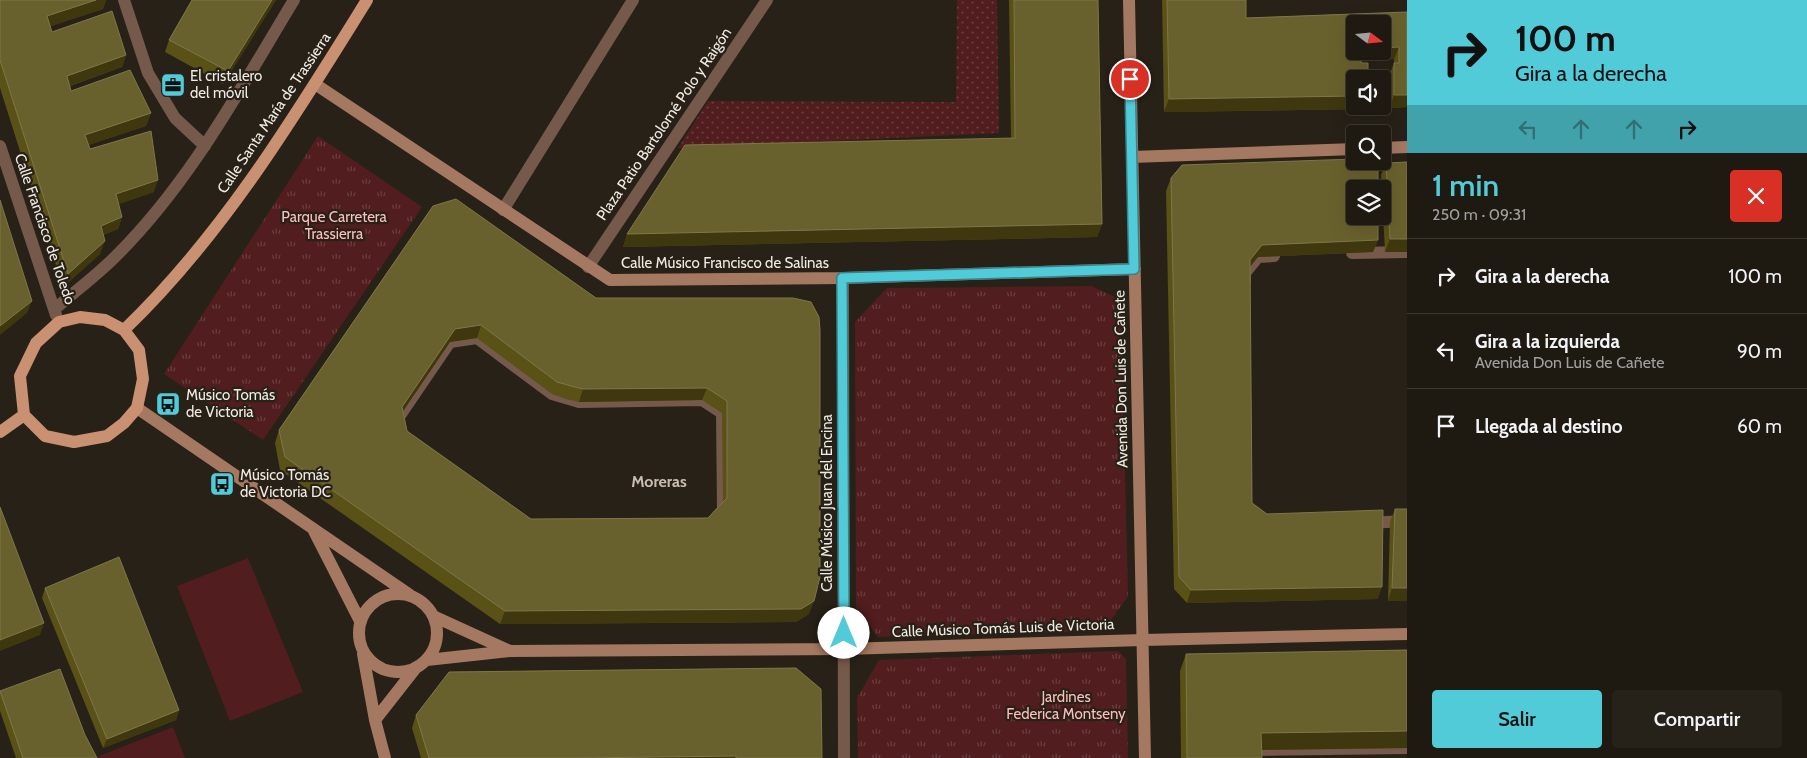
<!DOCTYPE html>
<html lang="es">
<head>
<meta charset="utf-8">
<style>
	body { margin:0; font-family:Cabin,sans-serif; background:#26221a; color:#f1f3f6; height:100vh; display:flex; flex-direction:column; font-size:19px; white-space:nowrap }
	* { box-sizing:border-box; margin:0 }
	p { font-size:16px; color:#a1a09f }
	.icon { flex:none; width:28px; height:28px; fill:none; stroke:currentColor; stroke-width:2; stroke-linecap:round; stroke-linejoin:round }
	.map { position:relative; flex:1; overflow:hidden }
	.side { display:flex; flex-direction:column; background:#1e1911; width:400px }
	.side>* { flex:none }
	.hud { background:#52cbd8; color:#111; overflow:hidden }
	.needle { width:32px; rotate:106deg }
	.buttons { position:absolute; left:1346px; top:15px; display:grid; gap:10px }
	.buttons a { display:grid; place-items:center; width:45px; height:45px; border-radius:5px; background:#1e1911; box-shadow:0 5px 20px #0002,0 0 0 1px #3c3831; font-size:25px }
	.pin { position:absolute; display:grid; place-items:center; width:42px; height:42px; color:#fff; margin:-21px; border:2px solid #fff; border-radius:50%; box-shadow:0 1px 5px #0007 }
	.me { position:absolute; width:55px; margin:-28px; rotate:0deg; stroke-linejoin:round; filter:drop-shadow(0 0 4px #0008) }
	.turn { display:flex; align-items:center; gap:18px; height:105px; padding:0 25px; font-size:22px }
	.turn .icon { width:65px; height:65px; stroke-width:2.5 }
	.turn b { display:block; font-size:35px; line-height:42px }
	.lanes { display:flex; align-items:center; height:48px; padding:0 25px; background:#0003; justify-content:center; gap:25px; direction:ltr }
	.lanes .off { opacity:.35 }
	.round { display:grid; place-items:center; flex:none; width:52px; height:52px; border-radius:5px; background:#26221a }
	.summary { display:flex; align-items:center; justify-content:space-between; height:85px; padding:0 25px }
	h1 { font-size:30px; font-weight:600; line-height:38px; color:#52cbd8 }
	.action { display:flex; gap:10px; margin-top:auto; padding:10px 25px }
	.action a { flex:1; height:58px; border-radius:5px; background:#52cbd8; color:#111; font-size:20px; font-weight:600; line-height:58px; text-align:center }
	.action a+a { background:#26221a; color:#f1f3f6 }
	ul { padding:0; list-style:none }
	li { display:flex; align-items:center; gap:15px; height:75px; padding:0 25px; border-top:1px solid #3c3831 }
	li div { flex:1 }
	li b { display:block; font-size:19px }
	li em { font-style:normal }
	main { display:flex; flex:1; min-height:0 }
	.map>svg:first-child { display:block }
	.grass { fill:url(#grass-dots) }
	.park { fill:url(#park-tufts) }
	.pitch { fill:#511d1e }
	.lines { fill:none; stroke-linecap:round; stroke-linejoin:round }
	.street { stroke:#75594b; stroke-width:12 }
	.secondary { stroke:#a57861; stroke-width:12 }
	.primary { stroke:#c99072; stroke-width:12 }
	.wall { fill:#595116; fill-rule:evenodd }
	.shaded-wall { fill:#3f370d }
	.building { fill:#69612d; stroke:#7e7749; fill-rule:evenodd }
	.route-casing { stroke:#35848c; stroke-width:12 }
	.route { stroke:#52cbd8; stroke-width:9 }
	.labels { text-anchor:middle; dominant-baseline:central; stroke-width:4.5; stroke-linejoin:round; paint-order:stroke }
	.poi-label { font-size:15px; fill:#efebe4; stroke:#282117; text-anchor:start }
	.street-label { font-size:15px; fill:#efebe4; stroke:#282117 }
	.park-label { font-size:15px; fill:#ffbebb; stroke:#282117 }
	.neighbourhood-label { font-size:16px; font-weight:bold; fill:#c7bdb1; stroke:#282117 }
</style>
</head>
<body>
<main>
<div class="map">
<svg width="1407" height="758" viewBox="0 0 1407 758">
	<defs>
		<pattern id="grass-dots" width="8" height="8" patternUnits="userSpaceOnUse" patternTransform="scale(1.25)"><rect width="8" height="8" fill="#511d1e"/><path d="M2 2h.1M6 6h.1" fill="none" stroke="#6a3e3f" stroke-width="1.8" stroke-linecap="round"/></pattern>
		<pattern id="park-tufts" width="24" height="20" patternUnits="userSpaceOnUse" patternTransform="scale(1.25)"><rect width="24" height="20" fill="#511d1e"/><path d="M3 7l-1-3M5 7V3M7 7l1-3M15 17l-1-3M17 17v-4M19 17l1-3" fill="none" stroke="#6a3e3f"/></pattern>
	</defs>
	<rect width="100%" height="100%" fill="#282117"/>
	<path class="grass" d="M957 0H997L999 133 678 148 708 101 956 102Z"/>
	<path class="park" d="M318 136 422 207 263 440 164 374Z
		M1091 286 1121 300 1128 596 1103 631 878 637 856 608 855 322 887 288Z
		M1118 651 1126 659 1128 758H858L857 698 879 660Z"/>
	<path class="pitch" d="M248 558 303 692 230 721 177 586Z
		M173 727 185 758H100L99 756Z"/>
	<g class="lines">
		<path class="street" d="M124 0 148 73 175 118 205 146
			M0 146 56 315
			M503 210 633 0
			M1352 253 1407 252
			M588 267 767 0
			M843 278 844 758
			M1245 281V273L1258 257 1274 256
			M55 309C74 292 96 276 115 257 190 183 240 89 294 0
			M477 338 552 394 579 402 702 400 722 413 723 510 704 531 526 532 403 444 397 420 450 342Z
			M1367 523 1407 521
			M1255 758V750L1407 748"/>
		<path class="secondary" d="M1129 0 1145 758
			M315 84 610 280 843 278 1135 269
			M1382 148 1407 147
			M1132 157 1355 149
			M137 408 410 595
			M314 531 360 621
			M359 633a39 39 0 1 1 78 0a39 39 0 1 1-78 0Z
			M433 616 510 651
			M363 654 375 720 385 758
			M427 660 510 651 844 649 1143 640 1407 634
			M375 720 415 669"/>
		<path class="primary" d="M80 317 105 320 124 330 139 350 143 379 137 408 124 423 107 436 74 442 45 436 24 415 20 376 36 343 59 322Z
			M124 330C223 235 295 116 367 0
			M0 432 24 415"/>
	</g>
	<path class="wall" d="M0 0H106L103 9 50 26 52 32 126 55 122 67 70 86 71 91 151 113 146 126 88 145 90 149 154 192 118 204 122 217 118 229 103 235 100 254 63 287 0 88Z
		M192 0H276L223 84 165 52 169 40Z
		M1009 0H1098L1102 224 1097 237 623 247 627 234 1011 138Z
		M1162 0H1246V18L1407 12V107L1390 108 1389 76 1394 63V59L1361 61 1364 109 1164 112Z
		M1386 163 1407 252H1385L1381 175Z
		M1171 178 1378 240 1373 252 1258 257 1250 267 1252 503 1378 599 1187 603 1174 589 1166 191Z
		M433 206 596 298 811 302 809 614 796 622 500 624 280 470 275 443 279 430ZM477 338 552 394 566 399 579 402 702 400 722 413 723 503 708 518 531 519 407 431 403 411 450 342Z
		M1395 509H1407V601H1388L1390 522Z
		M45 588 179 710 176 720 103 748 42 598Z
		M1407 650V748L1261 750 1262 758H1181L1180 671 1186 654Z
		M0 691 85 735 97 758H16L0 711Z
		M416 715 822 758H421L412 728Z"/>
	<path class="shaded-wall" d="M96 0H106L103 9 43 29 47 16Z
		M272 0H276L223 84 228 71Z
		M1399 47 1394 59 1356 62 1360 51H1382V48Z
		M126 55 122 67 63 88 67 76Z
		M1394 95H1407V107L1390 108Z
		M1355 96V106H1365L1364 109 1164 112 1169 99Z
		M151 113 146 126 80 148 85 135Z
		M158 180 154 192 111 207 116 194Z
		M122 217 118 229 96 238 101 226Z
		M1102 224 1097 237 623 247 627 234Z
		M1390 239H1407V252H1385Z
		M1378 240 1373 252 1258 257 1245 273 1250 260 1262 245Z
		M105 241 100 254 63 287 68 274Z
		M32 301 27 313 0 335V326Z
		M481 325 477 338 450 342 397 420 402 407 455 329Z
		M707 388 702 400 579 402 583 389Z
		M1382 587 1378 599 1187 603 1191 590Z
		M1392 588H1407V601H1388Z
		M814 601 809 614 796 622 500 624 505 611Z
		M44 623 40 635 0 651V640Z
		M179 710 176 720 103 748 107 739Z
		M1407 731V748L1255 750 1261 733Z
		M736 756V758H577Z"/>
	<path class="building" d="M0 0H96L47 16 52 32 112 11 126 55 67 76 71 91 130 70 151 113 85 135 90 149 151 131 158 180 116 194 122 217 101 226 105 241 68 274 0 60Z
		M192 0H272L228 71 169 40Z
		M1014 0H1098L1102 224 627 234 685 145 1015 138Z
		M1167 0H1246V18L1407 12V95H1394V63H1399V47L1382 48V24H1355V51H1361V63H1368V79H1355V96L1169 99Z
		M1355 159V161H1378V189H1355V216H1378V240L1262 245 1250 260 1252 503 1267 514 1383 510 1382 587 1191 590 1179 577 1171 178 1182 165Z
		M1407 162V239H1390L1386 163Z
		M456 199 596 298H793L811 302 819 317 820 330V577L814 601 801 609 505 611 285 457 279 430 433 206ZM481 325 557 382 571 386 583 389 707 388 727 401V498L708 518 531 519 407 431 402 407 455 329Z
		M0 200 32 301 0 326Z
		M0 507 44 623 0 640Z
		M1395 509H1407V588H1392Z
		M119 557 179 710 107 739 45 588Z
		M1407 650V731L1261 733 1262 758H1187L1186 654Z
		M796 668 821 689 822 758H736V756L577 758H429L416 715 449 672Z
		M60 669 85 735 97 758H23L0 691Z"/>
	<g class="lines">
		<defs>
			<path id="route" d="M844 633 842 278 1134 269 1130 79"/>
		</defs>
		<use href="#route" class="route-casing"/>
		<use href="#route" class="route"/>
	</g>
	<defs>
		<symbol id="office-square" viewBox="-11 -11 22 22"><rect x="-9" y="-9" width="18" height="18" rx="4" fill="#52cbd8" stroke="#282117"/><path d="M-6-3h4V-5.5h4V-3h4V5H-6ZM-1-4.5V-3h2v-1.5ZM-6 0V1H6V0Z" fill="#111"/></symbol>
		<symbol id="bus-square" viewBox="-11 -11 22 22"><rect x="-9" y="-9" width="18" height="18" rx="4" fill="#52cbd8" stroke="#282117"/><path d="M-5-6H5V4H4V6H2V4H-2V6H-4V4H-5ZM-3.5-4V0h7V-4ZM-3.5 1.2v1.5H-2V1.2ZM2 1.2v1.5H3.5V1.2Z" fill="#111"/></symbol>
	</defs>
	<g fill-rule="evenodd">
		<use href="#office-square" x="159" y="71" width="28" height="28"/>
		<use href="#bus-square" x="154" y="390" width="28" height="28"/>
		<use href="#bus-square" x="208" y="470" width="28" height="28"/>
	</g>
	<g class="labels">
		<g class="poi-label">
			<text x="190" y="76">El cristalero<tspan x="190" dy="17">del móvil</tspan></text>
			<text x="186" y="395">Músico Tomás<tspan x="186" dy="17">de Victoria</tspan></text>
			<text x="240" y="475">Músico Tomás<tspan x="240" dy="17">de Victoria DC</tspan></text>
		</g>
		<g class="street-label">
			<text transform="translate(274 113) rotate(-56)">Calle Santa María de Trassierra</text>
			<text transform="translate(664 124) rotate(-56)">Plaza Patio Bartolomé Polo y Raigón</text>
			<text transform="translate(45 229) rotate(71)">Calle Francisco de Toledo</text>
			<text x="725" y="263">Calle Músico Francisco de Salinas</text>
			<text transform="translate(1121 379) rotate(-91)">Avenida Don Luis de Cañete</text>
			<text transform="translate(827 503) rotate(-90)">Calle Músico Juan del Encina</text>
			<text transform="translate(1003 628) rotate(-2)">Calle Músico Tomás Luis de Victoria</text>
		</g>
		<g class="park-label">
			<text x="334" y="217">Parque Carretera<tspan x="334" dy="17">Trassierra</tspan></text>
			<text x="1066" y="697">Jardines<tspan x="1066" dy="17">Federica Montseny</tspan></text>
		</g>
		<g class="neighbourhood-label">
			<text x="659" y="481">Moreras</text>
		</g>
	</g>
</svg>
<div class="buttons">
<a><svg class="needle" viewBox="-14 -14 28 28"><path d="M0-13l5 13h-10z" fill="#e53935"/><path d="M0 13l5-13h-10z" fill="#a1a09f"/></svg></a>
<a><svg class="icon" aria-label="sound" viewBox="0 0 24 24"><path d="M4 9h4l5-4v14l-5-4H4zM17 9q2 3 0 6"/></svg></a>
<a><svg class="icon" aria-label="search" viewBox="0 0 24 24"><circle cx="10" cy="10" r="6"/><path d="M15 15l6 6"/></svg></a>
<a><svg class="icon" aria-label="layers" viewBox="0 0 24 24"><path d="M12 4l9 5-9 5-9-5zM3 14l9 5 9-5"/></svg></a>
</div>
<div class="pin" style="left:1130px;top:79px;background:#d93025"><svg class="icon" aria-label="arrive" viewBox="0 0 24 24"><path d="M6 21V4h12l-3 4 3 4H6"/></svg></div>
<svg class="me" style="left:844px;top:633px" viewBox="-20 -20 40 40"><circle r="19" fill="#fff"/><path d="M0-13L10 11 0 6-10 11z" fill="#52cbd8"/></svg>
</div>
<section class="side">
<div class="hud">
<div class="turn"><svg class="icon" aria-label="right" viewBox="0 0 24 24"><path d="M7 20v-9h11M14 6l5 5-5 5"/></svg><div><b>100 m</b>Gira a la derecha</div></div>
<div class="lanes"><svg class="icon off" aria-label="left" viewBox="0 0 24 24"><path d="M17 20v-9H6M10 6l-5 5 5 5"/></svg><svg class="icon off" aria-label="ahead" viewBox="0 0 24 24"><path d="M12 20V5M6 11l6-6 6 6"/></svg><svg class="icon off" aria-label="ahead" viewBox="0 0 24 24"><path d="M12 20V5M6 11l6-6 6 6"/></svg><svg class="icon" aria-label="right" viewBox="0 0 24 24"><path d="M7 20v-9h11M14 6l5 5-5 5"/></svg></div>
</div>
<div class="summary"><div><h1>1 min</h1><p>250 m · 09:31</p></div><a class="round" style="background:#d93025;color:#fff"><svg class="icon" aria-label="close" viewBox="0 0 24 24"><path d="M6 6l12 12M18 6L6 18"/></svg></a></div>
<ul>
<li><svg class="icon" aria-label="right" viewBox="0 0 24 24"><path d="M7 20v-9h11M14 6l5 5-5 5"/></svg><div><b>Gira a la derecha</b></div><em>100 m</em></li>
<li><svg class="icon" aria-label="left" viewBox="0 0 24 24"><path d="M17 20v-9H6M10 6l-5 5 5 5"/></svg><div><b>Gira a la izquierda</b><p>Avenida Don Luis de Cañete</p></div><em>90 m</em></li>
<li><svg class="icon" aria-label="arrive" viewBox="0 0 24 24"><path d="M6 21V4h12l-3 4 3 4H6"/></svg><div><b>Llegada al destino</b></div><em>60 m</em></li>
</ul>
<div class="action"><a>Salir</a><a>Compartir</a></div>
</section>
</main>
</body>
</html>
